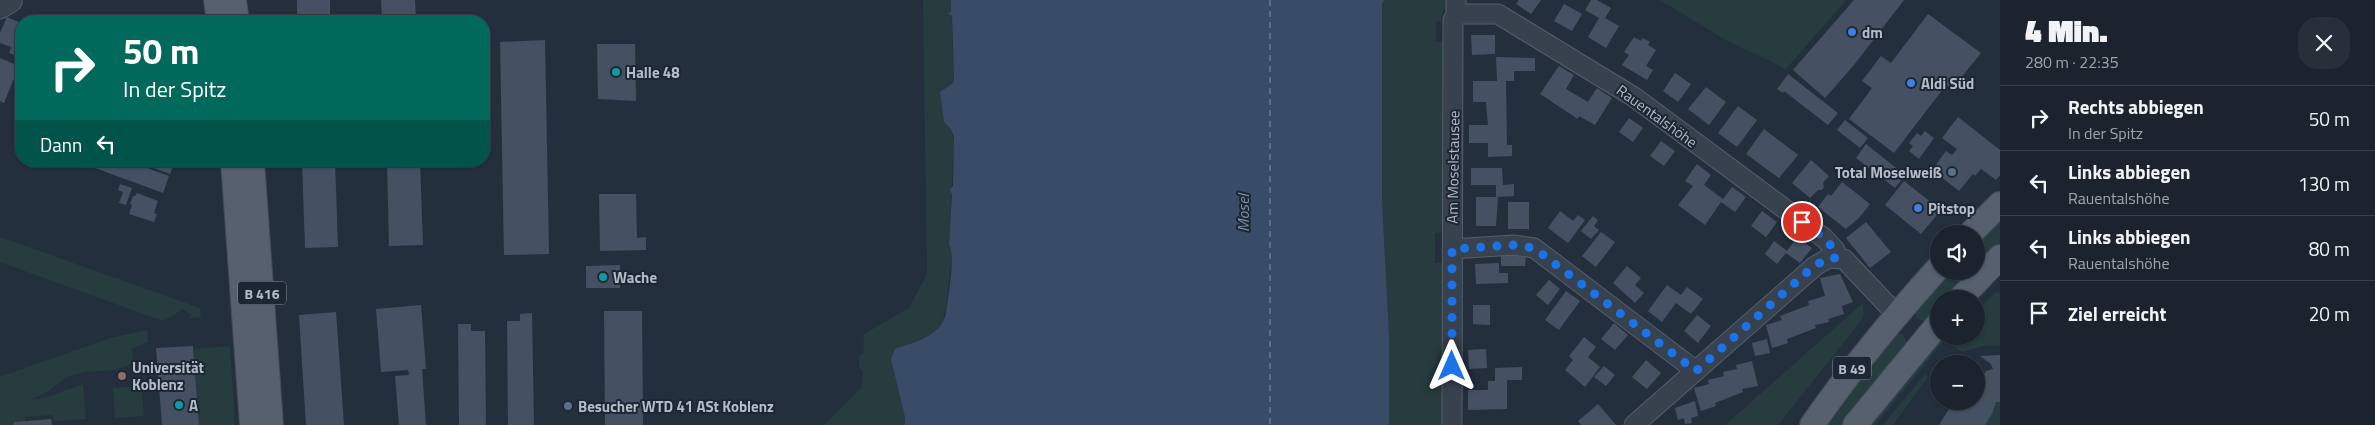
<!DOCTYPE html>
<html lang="de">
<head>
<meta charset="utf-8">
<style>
	body { margin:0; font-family:"Titillium Web",sans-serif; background:#282f3a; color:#f1f3f6; height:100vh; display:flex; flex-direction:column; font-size:19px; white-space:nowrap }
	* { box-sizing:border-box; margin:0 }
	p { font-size:16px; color:#a0a4aa }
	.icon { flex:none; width:28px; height:28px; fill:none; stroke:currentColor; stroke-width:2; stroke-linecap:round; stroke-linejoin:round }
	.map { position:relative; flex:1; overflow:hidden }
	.drawer { display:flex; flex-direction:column; background:#1b232e; width:375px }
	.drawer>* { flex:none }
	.guide { position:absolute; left:15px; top:15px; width:475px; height:152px; border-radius:20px; box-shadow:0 1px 4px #0004,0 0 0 1px #39404a; background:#00695c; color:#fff; overflow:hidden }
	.buttons { position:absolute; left:1930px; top:225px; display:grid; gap:10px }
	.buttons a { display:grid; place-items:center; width:55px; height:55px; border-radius:50%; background:#1b232e; box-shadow:0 1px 4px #0004,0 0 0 1px #39404a; font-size:25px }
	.pin { position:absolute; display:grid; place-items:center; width:42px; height:42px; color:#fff; margin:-21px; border:2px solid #fff; border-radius:50%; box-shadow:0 1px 5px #0007 }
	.me { position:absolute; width:55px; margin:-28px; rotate:0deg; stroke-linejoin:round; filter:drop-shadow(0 0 4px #0008) }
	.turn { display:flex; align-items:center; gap:18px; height:105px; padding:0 25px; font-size:22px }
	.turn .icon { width:65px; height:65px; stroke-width:2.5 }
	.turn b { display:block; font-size:35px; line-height:42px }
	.then { display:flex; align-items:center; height:48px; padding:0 25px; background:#0003; gap:10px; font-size:19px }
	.round { display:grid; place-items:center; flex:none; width:52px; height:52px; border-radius:20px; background:#282f3a }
	.overview { display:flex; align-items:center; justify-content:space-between; height:85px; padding:0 25px }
	h1 { font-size:30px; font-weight:800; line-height:38px }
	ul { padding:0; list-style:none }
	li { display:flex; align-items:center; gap:15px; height:65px; padding:0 25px; border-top:1px solid #39404a }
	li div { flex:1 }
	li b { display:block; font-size:19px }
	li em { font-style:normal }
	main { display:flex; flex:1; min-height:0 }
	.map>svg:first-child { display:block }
	.green { fill:#263c3f }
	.water { fill:#394c67 }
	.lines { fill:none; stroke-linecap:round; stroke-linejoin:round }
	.ferry { stroke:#7c92b1; stroke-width:1; stroke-dasharray:6 5; stroke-linecap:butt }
	.building { fill:#455162 }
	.minor-casing { stroke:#565f6c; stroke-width:21 }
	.major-casing { stroke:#414a57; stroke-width:26 }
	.minor { stroke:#38414e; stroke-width:19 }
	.major { stroke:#56606e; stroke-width:24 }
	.route { stroke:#1a73e8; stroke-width:9; stroke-dasharray:0 16.2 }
	.shop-dot { fill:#3f7fe0; stroke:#1d2633; stroke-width:2 }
	.culture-dot { fill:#0f9aa8; stroke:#1d2633; stroke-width:2 }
	.service-dot { fill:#5c6f8a; stroke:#1d2633; stroke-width:2 }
	.education-dot { fill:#8d6e63; stroke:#1d2633; stroke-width:2 }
	.labels { text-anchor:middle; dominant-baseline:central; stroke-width:4; stroke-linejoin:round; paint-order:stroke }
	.shield { fill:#1d2633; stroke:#878f9c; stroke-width:1 }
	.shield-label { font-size:14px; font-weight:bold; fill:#b4bcc9 }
	.poi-label { font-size:15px; font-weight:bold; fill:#b4bcc9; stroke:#1d2633; text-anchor:start }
	.street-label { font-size:15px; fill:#b4bcc9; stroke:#1d2633 }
	.water-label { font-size:16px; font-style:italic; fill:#7c92b1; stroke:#1d2633 }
</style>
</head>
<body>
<main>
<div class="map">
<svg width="2000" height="425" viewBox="0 0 2000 425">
	<rect width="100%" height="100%" fill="#242f3e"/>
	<path class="green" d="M923 0H951L954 78 953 83 940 92 944 122 951 129 954 141 949 244C954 253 950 268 949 279 944 334 945 329 895 349L891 359 906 417 905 425H824L862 387 863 372 859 367V356L863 353 864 334 909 308 927 274Z
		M1385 0H1447C1447 8 1441 13 1441 21L1436 22V42H1447L1445 232 1435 233V263H1448L1446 425H1389V335L1382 200V3Z
		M1660 0H1846L1786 69 1724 39Z
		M2000 214V246L1984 259 1976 255V237Z
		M0 237 200 308 201 317 188 318 191 315 183 309 163 321 0 262Z
		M1961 272H1974L1949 299H1939V310L1932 317 1924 321 1917 318 1913 310 1947 276Z
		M1997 291 2000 294V345L1982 346 1962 352 1950 343 1955 336H1976V312Z
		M1863 303 1864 315 1860 322 1778 425H1725Z
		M147 330 148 342 132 349 133 363 116 370 83 372 66 377 49 391 31 400 45 398 83 384 86 419 54 421 53 415 25 417V421L14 422V425H0V377L110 338Z
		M1895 332 1903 335 1907 343 1845 425H1817Z
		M1939 336H1948L1875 425H1863Z
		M230 346 235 425H199L194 349Z
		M1925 374 1928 377 1893 425H1883Z
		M141 386 144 416 115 418 113 388Z
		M1996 402H2000V425H1985Z"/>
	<path class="water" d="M951 0H1385L1382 3V200L1389 335V425H905V417L891 359 895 349C915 341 941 337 946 313 948 296 956 257 949 244L952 195 950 189 953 186 954 137 951 129 944 122 940 92 953 83 954 78 952 16 948 13 951 12Z"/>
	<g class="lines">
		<path class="ferry" d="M1270 0V425"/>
	</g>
	<path class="building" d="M297 0H330V21H297Z
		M381 0H415L416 21H382Z
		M1519 0H1541L1531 14 1516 4Z
		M1591 0H1597L1611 8 1605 18 1619 26 1606 48 1588 37 1599 18 1585 10Z
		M1854 0H1904L1854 65 1825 98 1793 70Z
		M1564 4 1582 14 1572 31 1554 21Z
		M1928 14 1981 53 1952 89 1946 85 1894 153 1849 119 1872 88 1862 81 1881 56 1891 63Z
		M7 17 21 23V41L19 49 21 50 20 57 9 53 11 47 0 43V33Z
		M1471 35H1495V54L1472 55Z
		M1634 37 1641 41 1643 38 1650 42 1648 45 1656 50 1646 66 1653 70 1647 80 1622 65 1629 55 1624 52Z
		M545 40 549 254 504 255 500 42Z
		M597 44H635L636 101 598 99Z
		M1496 57 1535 58V71H1514V81H1506L1507 145H1512V156L1488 157V143H1469V125H1488L1486 102H1473V81H1497Z
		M0 58 19 66 4 103 0 101Z
		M1559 66 1574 75 1566 89 1588 102 1597 88 1612 98 1595 125 1579 116 1578 119 1540 94Z
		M1675 73 1691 84 1678 102 1663 91Z
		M1788 74 1838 113 1828 125 1784 91 1783 93 1777 89Z
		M1706 87 1726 102 1709 125 1688 109Z
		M1738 106 1757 120 1737 147 1718 133Z
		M1958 117 2000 150V175L1996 180 1981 169 1975 176 1973 174 1959 191 1932 170 1946 151 1952 155 1957 149 1942 138Z
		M1629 118 1643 128 1633 142 1619 132Z
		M1845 120 1868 138 1860 148 1837 130Z
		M1764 129 1798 155 1779 178 1746 154Z
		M1925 131 1934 138 1919 159 1909 151 1913 146 1909 143 1917 133 1921 136Z
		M1661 141 1675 151 1664 166 1650 156Z
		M1866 144 1905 175 1895 188 1856 158Z
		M1811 160 1829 176 1823 183 1824 187 1822 190H1818L1810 198 1792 183Z
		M76 161H128L169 176 163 193Z
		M135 161H175L170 174Z
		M302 161H335L338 247 305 248Z
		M387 161H420L423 245 389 246Z
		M1697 164 1711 175 1704 185 1723 199 1732 187 1746 197 1735 212 1721 202 1705 225 1678 205 1693 186 1685 181Z
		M1471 168H1502L1503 185 1514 184V196L1498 197 1496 226H1476V197H1496V185H1471Z
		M1904 181 1941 210 1921 234 1885 205Z
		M1842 182 1870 204 1859 218 1846 229 1818 207 1828 194 1831 196Z
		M120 184 132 188 126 205 119 203 123 192 118 190Z
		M137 193 158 201 154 213 157 214 154 222 129 214 132 205 130 204 133 196H135Z
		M599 194H636L637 238 646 237V250L600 251Z
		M1508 202H1529V229H1508Z
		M1560 211 1573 221 1578 215 1585 220 1568 243 1548 228Z
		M1762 211 1777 222 1766 237 1751 226Z
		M1593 216 1598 220 1594 226 1599 230 1591 239 1581 231Z
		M1866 222 1891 252 1870 268 1846 238Z
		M1601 232 1615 242 1596 267 1582 256Z
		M1797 237 1812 248 1800 263 1786 253 1777 264 1765 254 1774 241 1787 251Z
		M1501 253H1526L1525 266H1501Z
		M1499 263V273H1508V283L1476 284 1475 264Z
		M620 265V288H586V266Z
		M1627 266 1641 278 1635 285 1644 293 1635 303 1613 283Z
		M1840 274 1853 302 1842 306 1844 314 1828 319 1829 322 1815 325 1816 328 1787 339 1788 343 1772 348 1766 325 1782 320 1780 316 1809 305 1808 301 1825 296 1820 278Z
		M1549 280 1560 289 1548 305 1536 295Z
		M1667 285 1681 295 1687 287 1703 299 1691 314 1676 303 1662 322 1648 311Z
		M1566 291 1580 301 1559 330 1545 320Z
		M421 305 426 369H422L426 425H399L395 376 409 375 408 370 381 372 376 309Z
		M1473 305H1490V325L1473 324Z
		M604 311H642L643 425H605Z
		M336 312 344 425H306L299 315Z
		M532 313 534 425H508L507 321H520V314Z
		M1697 315 1711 326 1698 343 1684 331Z
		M1614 323 1628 335 1615 350 1601 339Z
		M458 324H471V331H485L486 425H459Z
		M1584 337 1596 347 1588 357 1600 367 1585 387 1565 370 1573 360 1569 356Z
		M1767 339 1770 353 1755 356 1752 343Z
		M193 346 199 425H162L156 348Z
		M1486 349 1487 368 1469 369 1468 350Z
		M2000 355V402H1996L1992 414 1985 425H1939L1954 401H1976V376L1981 378 1986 371 1993 369 1991 364 1980 356Z
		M1646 360 1661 373 1647 389 1632 377Z
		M1752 361 1758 386 1742 389 1743 392 1715 403 1716 406 1701 411 1694 388 1709 384 1708 380 1724 376 1723 372 1737 369 1736 365Z
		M1604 366 1615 375 1606 386 1594 377Z
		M1522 367V380H1507V409L1468 410V390H1488V381H1495V368Z
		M1695 401 1698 416 1691 418 1692 423 1685 424 1684 418 1678 420 1675 408Z
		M1598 404 1616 425H1581L1578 421Z
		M51 419 52 425H14V422Z"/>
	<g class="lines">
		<defs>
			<path id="minor" d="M0 9 12 2
				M1456 14H1498L1634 97 1824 238 1835 250 1836 258
				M1452 249 1514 245 1534 248 1696 371
				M1452 425 1453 20 1456 14V0
				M1634 425 1815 266 1829 258 1844 259 1896 314"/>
			<path id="major" d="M216 0 219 21
				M234 0 237 21
				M233 161 252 425
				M252 161 271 425
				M1970 234 2000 204
				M1960 299 2000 257
				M1812 425C1851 369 1893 318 1939 267
				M1855 425 1939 323"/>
		</defs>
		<use href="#minor" class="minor-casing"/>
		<use href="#major" class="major-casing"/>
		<use href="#minor" class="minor"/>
		<use href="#major" class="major"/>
	</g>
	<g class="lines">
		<path class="route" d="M1452 366V249L1514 245 1534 248 1696 371 1814 266 1829 258H1836C1834 241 1814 231 1802 222"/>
	</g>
	<g class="shop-dot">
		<circle cx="1852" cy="32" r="5"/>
		<circle cx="1911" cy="83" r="5"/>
		<circle cx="1918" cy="208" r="5"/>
	</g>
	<g class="culture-dot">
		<circle cx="616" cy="72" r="5"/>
		<circle cx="603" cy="277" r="5"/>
		<circle cx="179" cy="405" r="5"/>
	</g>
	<g class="service-dot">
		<circle cx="1952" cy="172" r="5"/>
		<circle cx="568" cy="406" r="5"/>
	</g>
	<circle class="education-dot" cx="122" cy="376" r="5"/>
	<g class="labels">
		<g class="shield">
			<rect x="238" y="281.5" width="48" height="23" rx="4"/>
			<rect x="1833" y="356.5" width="38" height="23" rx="4"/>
		</g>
		<g class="shield-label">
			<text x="262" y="293">B 416</text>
			<text x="1852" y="368">B 49</text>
		</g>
		<g class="poi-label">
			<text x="1862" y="32">dm</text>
			<text x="626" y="72">Halle 48</text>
			<text x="1921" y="83">Aldi Süd</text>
			<text x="1942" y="172" text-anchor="end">Total Moselweiß</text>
			<text x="1928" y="208">Pitstop</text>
			<text x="613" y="277">Wache</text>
			<text x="132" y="367">Universität<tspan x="132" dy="17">Koblenz</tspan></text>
			<text x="189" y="405">A</text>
			<text x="578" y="406">Besucher WTD 41 ASt Koblenz</text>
		</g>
		<g class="street-label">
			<text transform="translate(1657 116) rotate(36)">Rauentalshöhe</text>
			<text transform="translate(1453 167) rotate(-89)">Am Moselstausee</text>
		</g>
		<g class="water-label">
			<text transform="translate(1243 213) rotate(-90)">Mosel</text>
		</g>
	</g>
</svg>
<div class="buttons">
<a><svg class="icon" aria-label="sound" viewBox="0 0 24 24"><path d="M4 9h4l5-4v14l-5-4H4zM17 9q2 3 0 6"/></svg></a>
<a>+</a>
<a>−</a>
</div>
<div class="pin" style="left:1802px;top:222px;background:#d93025"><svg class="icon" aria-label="arrive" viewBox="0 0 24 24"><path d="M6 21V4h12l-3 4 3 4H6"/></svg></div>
<svg class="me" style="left:1452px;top:366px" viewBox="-20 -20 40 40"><path d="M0-17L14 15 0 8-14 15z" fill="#1a73e8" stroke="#fff" stroke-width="4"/></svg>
<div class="guide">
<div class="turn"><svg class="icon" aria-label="right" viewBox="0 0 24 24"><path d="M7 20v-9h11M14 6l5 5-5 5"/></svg><div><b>50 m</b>In der Spitz</div></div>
<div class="then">Dann<svg class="icon" aria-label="left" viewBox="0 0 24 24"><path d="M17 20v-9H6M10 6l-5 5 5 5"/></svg></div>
</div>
</div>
<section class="drawer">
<div class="overview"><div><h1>4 Min.</h1><p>280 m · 22:35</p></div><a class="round"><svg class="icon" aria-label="close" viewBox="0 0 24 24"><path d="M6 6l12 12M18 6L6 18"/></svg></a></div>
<ul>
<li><svg class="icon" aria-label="right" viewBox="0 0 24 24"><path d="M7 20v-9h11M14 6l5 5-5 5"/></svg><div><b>Rechts abbiegen</b><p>In der Spitz</p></div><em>50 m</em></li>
<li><svg class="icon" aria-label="left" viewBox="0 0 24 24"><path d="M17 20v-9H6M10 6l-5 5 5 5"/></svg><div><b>Links abbiegen</b><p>Rauentalshöhe</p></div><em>130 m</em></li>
<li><svg class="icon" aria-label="left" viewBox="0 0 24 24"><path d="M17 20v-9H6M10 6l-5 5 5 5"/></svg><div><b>Links abbiegen</b><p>Rauentalshöhe</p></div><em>80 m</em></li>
<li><svg class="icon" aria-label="arrive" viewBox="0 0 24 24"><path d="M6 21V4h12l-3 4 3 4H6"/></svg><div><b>Ziel erreicht</b></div><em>20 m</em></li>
</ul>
</section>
</main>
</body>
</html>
